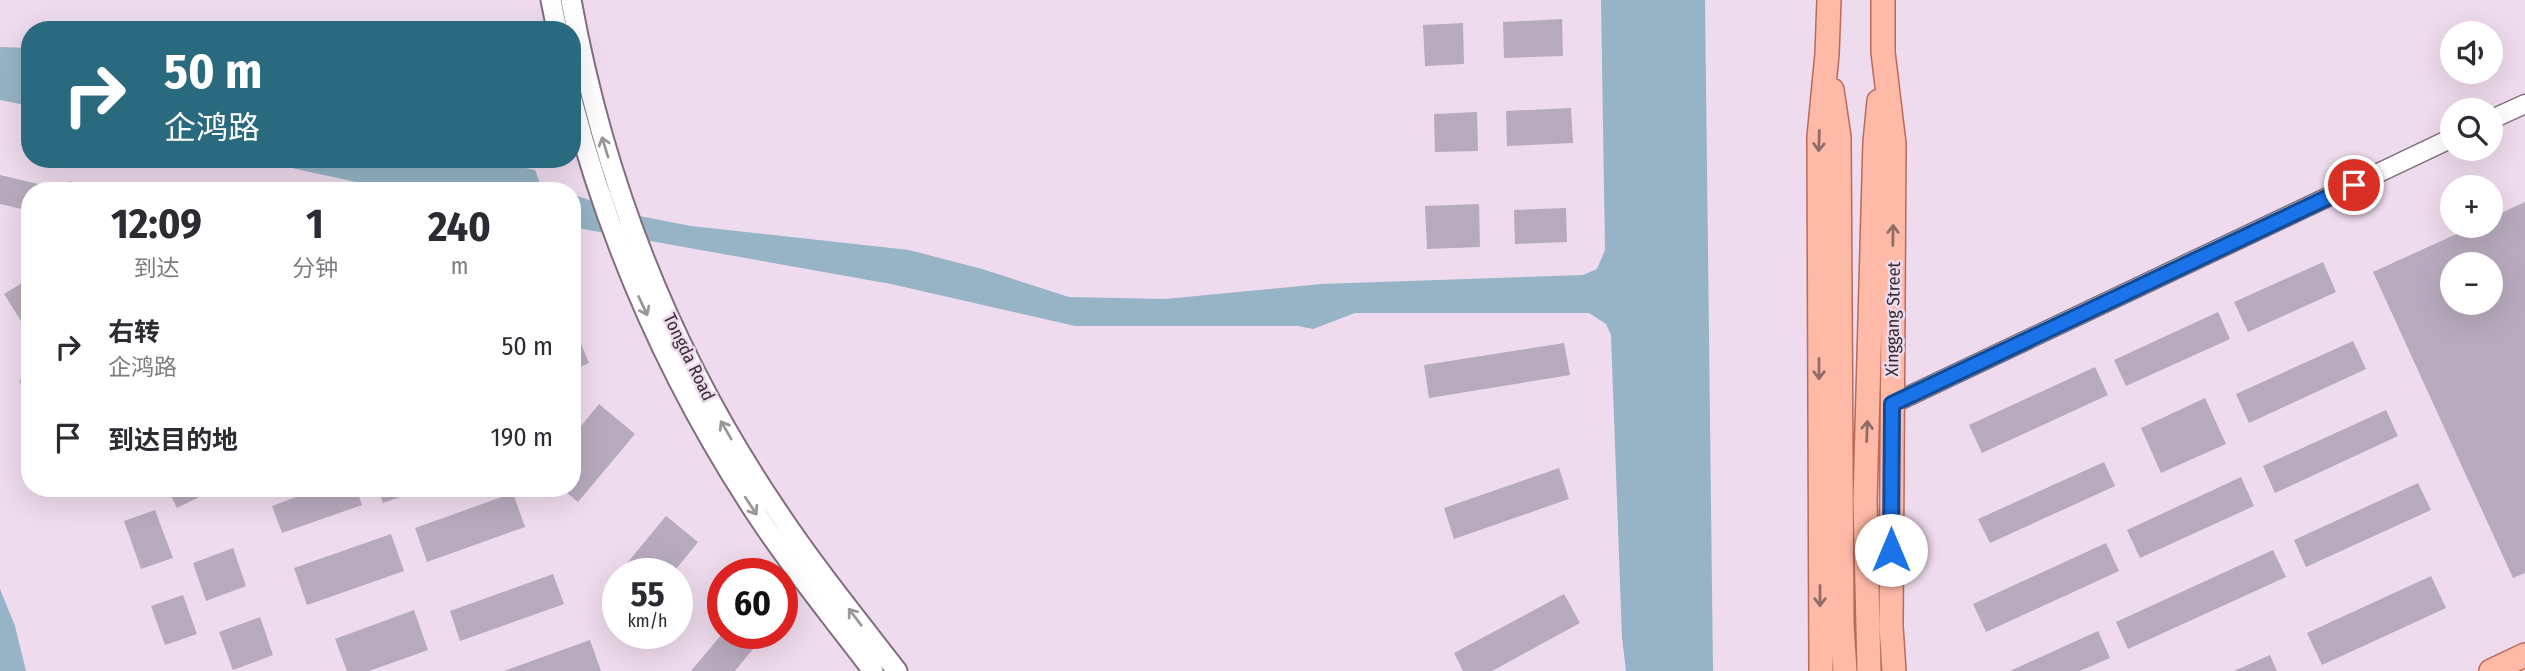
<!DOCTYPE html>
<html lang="zh">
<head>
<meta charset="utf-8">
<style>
	body { margin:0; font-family:"Fira Sans Condensed","Noto Sans SC",sans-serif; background:#f2f2f3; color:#2b2b33; height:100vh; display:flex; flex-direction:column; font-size:26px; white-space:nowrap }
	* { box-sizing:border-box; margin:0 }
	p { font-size:23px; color:#7c7c81 }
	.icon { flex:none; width:38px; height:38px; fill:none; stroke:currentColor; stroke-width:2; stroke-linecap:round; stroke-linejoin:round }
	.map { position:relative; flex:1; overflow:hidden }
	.panel { position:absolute; left:21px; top:182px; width:560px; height:315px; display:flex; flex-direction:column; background:#fff; border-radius:28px; box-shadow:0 7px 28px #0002 }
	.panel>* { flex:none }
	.guide { position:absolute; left:21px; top:21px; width:560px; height:147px; border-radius:28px; box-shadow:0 7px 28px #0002; background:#2a6a7f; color:#fff; overflow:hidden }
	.buttons { position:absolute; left:2440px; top:21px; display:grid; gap:14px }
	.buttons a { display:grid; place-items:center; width:63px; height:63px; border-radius:50%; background:#fff; box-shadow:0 7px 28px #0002; font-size:35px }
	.speed { position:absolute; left:602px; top:558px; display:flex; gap:14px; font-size:35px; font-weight:700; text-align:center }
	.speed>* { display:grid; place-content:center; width:91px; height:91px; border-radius:50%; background:#fff; box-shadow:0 7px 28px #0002; line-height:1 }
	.speed small { font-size:18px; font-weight:400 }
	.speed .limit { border:10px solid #d22; background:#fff; color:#111 }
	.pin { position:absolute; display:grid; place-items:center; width:60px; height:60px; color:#fff; margin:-30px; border:4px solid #fff; border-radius:50%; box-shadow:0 2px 7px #0007 }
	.me { position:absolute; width:77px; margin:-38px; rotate:0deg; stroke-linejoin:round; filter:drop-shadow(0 0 5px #0008) }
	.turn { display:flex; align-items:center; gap:24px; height:147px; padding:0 28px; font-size:32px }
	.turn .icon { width:91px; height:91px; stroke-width:2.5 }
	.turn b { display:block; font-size:49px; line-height:60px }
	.eta { display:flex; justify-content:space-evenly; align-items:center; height:119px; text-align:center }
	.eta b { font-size:42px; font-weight:700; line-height:49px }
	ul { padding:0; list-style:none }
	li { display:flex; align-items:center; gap:21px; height:91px; padding:0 28px }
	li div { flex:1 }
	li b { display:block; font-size:26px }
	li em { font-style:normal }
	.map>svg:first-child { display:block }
	.water { fill:#96b4c5 }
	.building { fill:#b8aabe; fill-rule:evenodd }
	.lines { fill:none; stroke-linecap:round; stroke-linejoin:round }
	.tertiary-casing { stroke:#806f7f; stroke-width:21 }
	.secondary-casing { stroke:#806f7f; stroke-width:23 }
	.primary-casing { stroke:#b96a59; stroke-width:26 }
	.tertiary { stroke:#fff; stroke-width:18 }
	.secondary { stroke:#fff; stroke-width:19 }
	.primary { stroke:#ffb9a7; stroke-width:23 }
	.oneway { stroke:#906d68 }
	.oneway2 { stroke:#9a969a }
	.route-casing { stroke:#114b97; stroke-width:18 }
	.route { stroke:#1a73e8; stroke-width:12 }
	.labels { text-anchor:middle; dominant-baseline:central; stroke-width:5; stroke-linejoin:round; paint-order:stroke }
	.street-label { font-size:18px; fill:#362e35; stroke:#eedbed }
</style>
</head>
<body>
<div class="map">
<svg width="2525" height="671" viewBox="0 0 2525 671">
	<rect width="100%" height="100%" fill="#eedbed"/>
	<path class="water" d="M1601 0H1705L1713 671H1626L1622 638 1611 335 1606 324 1589 313H1355L1313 329 1298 326H1075L891 284 572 227V194L629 214 691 226 909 250 982 269 1069 297 1165 299 1321 284 1583 275 1597 269 1605 250Z
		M0 47 30 48V106L0 100Z
		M250 159H483L535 170 541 186 549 191H397Z
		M0 589 15 626 26 671H0Z"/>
	<path class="building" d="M1562 19 1563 56 1504 58 1503 22Z
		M1463 23 1464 64 1425 66 1423 25Z
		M1571 108 1573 143 1507 146 1506 111Z
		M1477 112 1478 151 1435 152 1434 114Z
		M0 175 51 187V191H30V211L0 204Z
		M69 181 107 190V191H67Z
		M2525 202V573L2513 578 2373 272 2474 226H2490V218ZM2452 264H2490V303H2452Z
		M1479 204 1480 247 1427 249 1425 206Z
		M1566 208 1567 242 1515 244 1514 210Z
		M2323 262 2336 292 2248 332 2234 302Z
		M30 278V335L4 294Z
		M2218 312 2230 339 2126 386 2114 360Z
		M578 336 589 363 572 370V338Z
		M2353 341 2366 369 2249 423 2236 394Z
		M1564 343 1570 375 1429 398 1424 365Z
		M2095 367 2108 395 1982 453 1969 425Z
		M30 373V395L19 381Z
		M2205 398 2226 444 2161 473 2141 428Z
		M599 404 635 434 578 502 561 488H572V437Z
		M2386 410 2398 436 2275 493 2263 466Z
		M2104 462 2115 486 1990 543 1978 519Z
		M1559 468 1569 499 1454 539 1444 508Z
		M2241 477 2254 506 2140 558 2127 530Z
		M2418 483 2431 510 2306 567 2294 540Z
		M167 488H199L203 495 177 508Z
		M320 488H356L362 505 282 533 272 506Z
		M378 488H423V489L383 503Z
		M513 493 525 527 427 562 415 528Z
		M155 510 173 558 141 569 124 521Z
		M666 516 698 542 672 574H618Z
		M391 534 404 571 307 605 294 568Z
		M2106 543 2119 571 1986 632 1973 604Z
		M233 548 246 586 206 601 193 563Z
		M2273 550 2286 577 2128 649 2116 622Z
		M553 574 564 604 460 641 450 611Z
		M618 574V590L610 583Z
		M2431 576 2446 608 2322 665 2307 633Z
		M1564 594 1580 623 1492 671H1463L1454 653Z
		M183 595 197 634 165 645 151 606Z
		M414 610 428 650 369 671H347L335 639Z
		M260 617 273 655 233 670 219 632Z
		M2098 631 2110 658 2080 671H2010Z
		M722 634H756L762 638 735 671H691Z
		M590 640 601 671H504Z
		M2270 655 2277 671H2234Z"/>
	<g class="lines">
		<defs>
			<path id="tertiary" d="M2490 120 2525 104
				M1892 404 2452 138"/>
			<path id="secondary" d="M551 0 557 30
				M571 0C604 182 672 355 776 509 813 565 856 618 897 671
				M572 100C611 249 674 390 759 518 794 571 835 621 873 671"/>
			<path id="primary" d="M1883 0V52L1894 144 1891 626 1894 671
				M1832 90 1839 137 1842 625 1845 671
				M1821 671 1819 137 1827 54 1829 0
				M1869 671 1865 500 1875 142 1879 101
				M2491 671 2525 655"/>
		</defs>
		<use href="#tertiary" class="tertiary-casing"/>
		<use href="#secondary" class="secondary-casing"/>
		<use href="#primary" class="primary-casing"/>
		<use href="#tertiary" class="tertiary"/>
		<use href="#secondary" class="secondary"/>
		<use href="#primary" class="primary"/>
	</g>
	<defs><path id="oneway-shaft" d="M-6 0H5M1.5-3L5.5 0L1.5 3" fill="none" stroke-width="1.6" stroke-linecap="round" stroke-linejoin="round" transform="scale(1.75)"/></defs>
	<g class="oneway">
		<use href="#oneway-shaft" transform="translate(1819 141) rotate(92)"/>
		<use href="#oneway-shaft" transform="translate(1893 235) rotate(-89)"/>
		<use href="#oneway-shaft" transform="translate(1819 369) rotate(90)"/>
		<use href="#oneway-shaft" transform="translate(1867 431) rotate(-88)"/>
		<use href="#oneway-shaft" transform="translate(1820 596) rotate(90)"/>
	</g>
	<g class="oneway2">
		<use href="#oneway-shaft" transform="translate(605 147) rotate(-107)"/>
		<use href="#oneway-shaft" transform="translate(643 306) rotate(65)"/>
		<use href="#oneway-shaft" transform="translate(726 430) rotate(-120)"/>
		<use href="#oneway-shaft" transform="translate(751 506) rotate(57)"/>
		<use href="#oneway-shaft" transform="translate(855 617) rotate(-127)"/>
	</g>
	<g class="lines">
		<defs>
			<path id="route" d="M1891 550 1892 404 2354 185"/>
		</defs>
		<use href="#route" class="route-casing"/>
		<use href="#route" class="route"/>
	</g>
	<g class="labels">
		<g class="street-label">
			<text transform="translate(1893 319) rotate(-89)">Xinggang Street</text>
			<text transform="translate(689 357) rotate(64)">Tongda Road</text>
		</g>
	</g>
</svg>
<div class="buttons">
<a><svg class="icon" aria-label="sound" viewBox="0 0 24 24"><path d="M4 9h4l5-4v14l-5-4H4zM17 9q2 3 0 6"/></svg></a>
<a><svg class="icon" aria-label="search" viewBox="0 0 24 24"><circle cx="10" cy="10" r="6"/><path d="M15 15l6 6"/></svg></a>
<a>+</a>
<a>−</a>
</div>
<div class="speed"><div>55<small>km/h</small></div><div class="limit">60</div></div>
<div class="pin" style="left:2354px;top:185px;background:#d93025"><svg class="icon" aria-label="arrive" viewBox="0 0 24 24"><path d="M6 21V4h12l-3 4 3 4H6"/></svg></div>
<svg class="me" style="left:1891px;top:550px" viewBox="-20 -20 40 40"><circle r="19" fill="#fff"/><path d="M0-13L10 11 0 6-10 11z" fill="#1a73e8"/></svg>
<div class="guide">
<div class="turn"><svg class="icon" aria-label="right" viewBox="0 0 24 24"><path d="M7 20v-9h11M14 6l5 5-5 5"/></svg><div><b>50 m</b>企鸿路</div></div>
</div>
<section class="panel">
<div class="eta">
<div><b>12:09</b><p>到达</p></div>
<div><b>1</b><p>分钟</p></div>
<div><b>240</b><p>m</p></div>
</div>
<ul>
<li><svg class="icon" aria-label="right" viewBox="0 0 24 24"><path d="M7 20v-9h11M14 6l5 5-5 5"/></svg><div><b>右转</b><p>企鸿路</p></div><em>50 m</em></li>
<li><svg class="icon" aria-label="arrive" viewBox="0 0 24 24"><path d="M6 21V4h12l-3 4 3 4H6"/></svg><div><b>到达目的地</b></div><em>190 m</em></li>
</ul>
</section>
</div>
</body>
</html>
